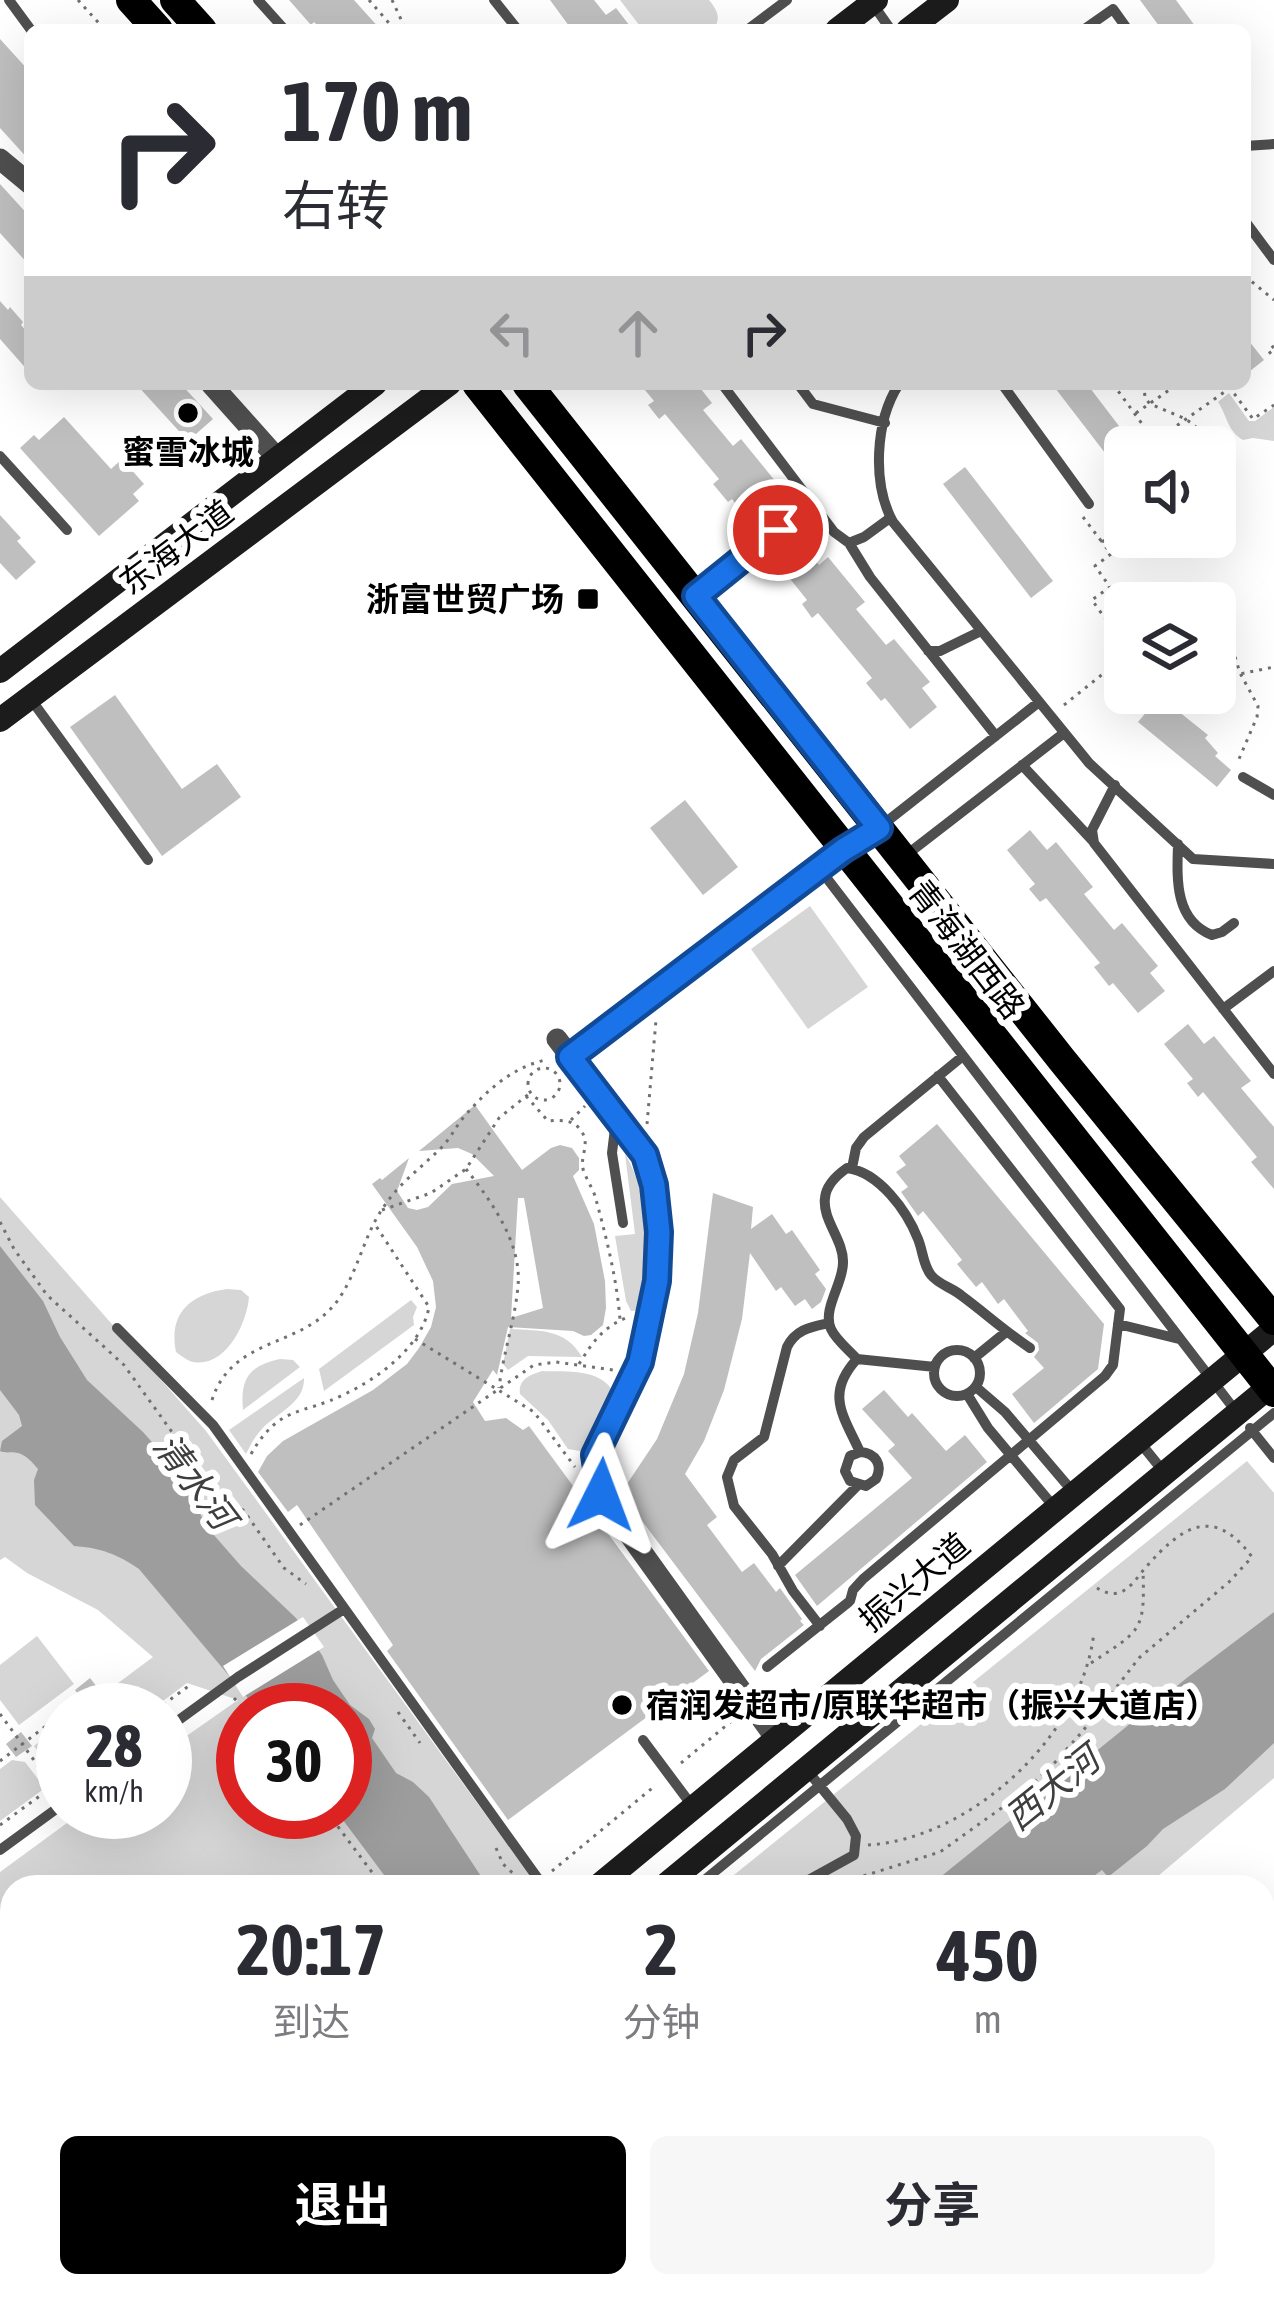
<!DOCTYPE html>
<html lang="zh">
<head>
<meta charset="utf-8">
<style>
	body { margin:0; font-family:"Asap Condensed","Noto Sans SC",sans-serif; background:#f7f7f7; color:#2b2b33; height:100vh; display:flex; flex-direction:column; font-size:45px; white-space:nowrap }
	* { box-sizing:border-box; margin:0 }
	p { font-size:39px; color:#7c7c81 }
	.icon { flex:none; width:66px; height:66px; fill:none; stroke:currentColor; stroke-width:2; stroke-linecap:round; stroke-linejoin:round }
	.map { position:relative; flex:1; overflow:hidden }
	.sheet { position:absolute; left:0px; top:1875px; width:1275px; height:423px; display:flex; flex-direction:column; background:#fff; border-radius:36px 36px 0 0; box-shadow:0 12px 48px #0002 }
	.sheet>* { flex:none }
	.guide { position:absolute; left:24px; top:24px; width:1227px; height:366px; border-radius:18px; box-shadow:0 12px 48px #0002; background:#fff; color:#2b2b33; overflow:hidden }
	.tools { position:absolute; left:1104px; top:426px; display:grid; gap:24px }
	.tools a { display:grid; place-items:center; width:132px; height:132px; border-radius:18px; background:#fff; box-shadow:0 12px 48px #0002; font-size:60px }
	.speed { position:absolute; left:36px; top:1683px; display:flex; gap:24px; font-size:60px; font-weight:700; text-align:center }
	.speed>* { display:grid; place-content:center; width:156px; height:156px; border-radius:50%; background:#fff; box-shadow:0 12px 48px #0002; line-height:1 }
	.speed small { font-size:30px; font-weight:400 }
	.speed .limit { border:18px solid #d22; background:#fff; color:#111 }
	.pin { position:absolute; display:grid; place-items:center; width:102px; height:102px; color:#fff; margin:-51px; border:6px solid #fff; border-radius:50%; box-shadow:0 3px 12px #0007 }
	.me { position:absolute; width:132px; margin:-66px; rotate:3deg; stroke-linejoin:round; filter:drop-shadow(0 0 9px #0008) }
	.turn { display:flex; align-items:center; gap:42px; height:252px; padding:0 60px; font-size:54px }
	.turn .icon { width:156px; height:156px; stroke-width:2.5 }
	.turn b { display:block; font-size:84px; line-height:102px }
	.lanes { display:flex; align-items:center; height:114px; padding:0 60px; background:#0003; justify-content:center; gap:60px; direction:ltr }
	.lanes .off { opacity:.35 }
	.eta { display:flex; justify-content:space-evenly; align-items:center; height:204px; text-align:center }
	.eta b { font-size:72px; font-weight:700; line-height:84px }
	.cta { display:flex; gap:24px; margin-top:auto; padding:24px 60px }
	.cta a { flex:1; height:138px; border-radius:18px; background:#000; color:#fff; font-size:48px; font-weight:700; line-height:138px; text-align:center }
	.cta a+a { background:#f7f7f7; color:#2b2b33 }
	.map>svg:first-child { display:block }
	.green { fill:#d6d6d6; fill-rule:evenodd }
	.water { fill:#9d9d9d }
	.pier { fill:#fff }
	.building { fill:#bfbfbf; fill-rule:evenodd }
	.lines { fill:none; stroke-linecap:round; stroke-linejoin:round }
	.path { stroke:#717171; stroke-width:3; stroke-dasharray:3 6; stroke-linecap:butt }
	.lane { stroke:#4f4f4f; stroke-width:10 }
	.street { stroke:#4f4f4f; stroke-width:21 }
	.secondary { stroke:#1c1c1c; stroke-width:24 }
	.primary { stroke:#000; stroke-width:30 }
	.route-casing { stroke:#114b97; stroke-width:30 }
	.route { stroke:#1a73e8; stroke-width:21 }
	.poi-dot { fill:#000; stroke:#fff; stroke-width:4.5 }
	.labels { text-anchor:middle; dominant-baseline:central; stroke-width:12; stroke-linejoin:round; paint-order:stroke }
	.poi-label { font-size:33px; font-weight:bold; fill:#000; stroke:#fff }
	.street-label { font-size:33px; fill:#000; stroke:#fff }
	.water-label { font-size:36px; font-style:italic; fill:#3e3e3e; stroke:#fff }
</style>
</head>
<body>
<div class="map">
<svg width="1274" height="2297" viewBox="0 0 1274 2297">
	<rect width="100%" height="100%" fill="#fff"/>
	<path class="green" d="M620 0H709C717 10 722 18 713 30H643Z
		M1229 393 1249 421H1255L1274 407V441L1253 438 1243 440C1227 431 1227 415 1218 402Z
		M810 906 868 987 808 1029 751 949Z
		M625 1154C649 1193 657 1267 640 1310L631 1311 626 1301 615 1236 635 1234Z
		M0 1197 206 1431 531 1877 526 1887H12V2024L0 2007V1872L82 1812H165V1751L238 1700 187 1683 151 1710H82L153 1657 98 1610 27 1573 5 1557 0 1560ZM243 1710H345V1812H243Z
		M227 1289 241 1290 249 1297C247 1323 226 1368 193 1362 188 1361 180 1355 176 1352 168 1313 191 1294 227 1289Z
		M411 1300 417 1307 413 1317 414 1325 324 1391 319 1369Z
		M510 1329C540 1331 565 1328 582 1357L528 1356 508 1370 503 1364Z
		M280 1359 293 1360 300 1367 243 1410C240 1378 249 1366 280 1359Z
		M542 1371C567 1372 601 1368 614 1393L586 1452 568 1449 548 1420 520 1394C518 1380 529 1375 542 1371Z
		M304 1378C305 1403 278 1412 262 1429 255 1436 251 1444 246 1454L229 1430Z
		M1247 1461 1274 1493V1778L1145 1887H719Z
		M37 1636 74 1684 19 1725 0 1700V1665Z
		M63 1724V1775L58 1778 34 1746Z
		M12 1760 25 1762 45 1788 0 1821V1769Z
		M225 2286H734L743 2297H212Z"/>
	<path class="water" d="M0 1246 43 1301 60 1337 87 1380 143 1432 182 1476 206 1526 241 1566 296 1618 322 1655 333 1680 350 1705 369 1719 375 1729 372 1738 396 1773 413 1782 429 1797 488 1887H393L337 1812H345V1710H258L139 1569C117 1554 101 1548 74 1546L35 1505 34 1480 38 1469C33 1463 26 1455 18 1453 11 1451 7 1454 0 1451L2 1441 22 1426 19 1415 0 1390Z
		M1274 1612V1743L1225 1789 1163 1829 1147 1846 1108 1877 1102 1870 1083 1884 1077 1879 1064 1887H928L1188 1677Z
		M739 2286H861L870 2297H749Z"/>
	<path class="pier" d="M303 1617 324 1647 243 1697 223 1666Z"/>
	<path class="building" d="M289 0H354L381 30H322L314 22 311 25Z
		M550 0H594L606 15 616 8 633 30H572Z
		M1140 0H1176L1198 30H1162Z
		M0 39 30 72V161L0 128Z
		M0 184 30 217V266L0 233Z
		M0 301 8 310 10 307 23 322 21 325 30 335V373L0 339Z
		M1245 336 1264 360 1245 375Z
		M136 384H181L213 419 188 441Z
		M640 384H697L712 403 703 410 733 446 741 439 776 482 769 489 784 508 757 530 732 499 728 502 713 484 719 479 665 414 659 419 648 405 654 401Z
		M1052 384H1087L1135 447H1125V479Z
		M64 417 111 469 122 459 144 484 133 494 139 501 99 536 20 448 34 435 39 440Z
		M965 467 1053 581 1031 598 943 484Z
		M0 515 21 538 17 541 36 562 16 580 0 563Z
		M802 545 819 565 828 557 865 602 856 609 886 645 894 639 930 682 922 688 937 707 910 729 885 698 881 701 866 683 872 678 818 613 812 618 802 604 807 600 779 565Z
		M115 695 182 789 217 764 241 797 162 856 70 727Z
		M1163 699 1208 735 1205 738 1218 753 1215 756 1231 770 1217 787 1138 722 1153 704 1156 707Z
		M685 800 738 867 703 895 650 828Z
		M1030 830 1047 850 1056 842 1093 887 1084 894 1114 930 1122 923 1158 966 1150 973 1165 991 1138 1013 1113 983 1109 986 1094 967 1100 963 1046 898 1040 902 1029 889 1035 884 1007 850Z
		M1188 1024 1204 1044 1214 1036 1251 1081 1241 1088 1274 1127V1189L1251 1162 1257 1157 1203 1092 1198 1097 1187 1083 1193 1079 1164 1044Z
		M475 1105 522 1170 551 1148 560 1145 572 1148 579 1158V1170L573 1176 594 1224 605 1281 606 1308 603 1325 591 1335 584 1336 573 1331 508 1327 497 1375 493 1370 473 1402 485 1421 506 1418 523 1430 529 1426 709 1671 508 1820 387 1651 393 1645 297 1505 288 1512 258 1472 267 1456 283 1441 373 1390 407 1364 419 1348 431 1327 436 1307 433 1281 417 1247 372 1184 380 1178 382 1180 409 1158 397 1191 408 1208 417 1210 428 1207 452 1184 494 1176 472 1154 458 1148 419 1151ZM518 1198H524L543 1308 511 1318Z
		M937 1124 1104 1324 1098 1369 1034 1423 1012 1394 1044 1368 1034 1357 1039 1350 1038 1343 1025 1333 1028 1331 1004 1299 998 1304 982 1282 976 1287 957 1264 962 1260 923 1211 918 1216 901 1192 908 1187 896 1172 906 1165 899 1156Z
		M713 1193 753 1207 751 1229 772 1214 786 1234 792 1230 820 1270 815 1274 826 1289 821 1302 812 1309 805 1299 795 1306 781 1287 776 1291 750 1253 742 1319 724 1390 704 1441 685 1474 717 1517 707 1525 742 1572 754 1563 776 1592 780 1588 802 1619 800 1621 804 1625 761 1659 755 1671 621 1493 657 1439 684 1374 698 1313Z
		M884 1390 908 1417 912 1413 946 1451 965 1435 987 1462 817 1606 795 1575 912 1478 888 1451 895 1445 862 1409Z
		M90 1678 101 1692 85 1704 75 1690Z
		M21 1732 32 1746 16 1757 6 1744Z"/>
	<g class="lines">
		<path class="path" d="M78 0 105 30
			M369 0 395 30
			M392 0 406 30
			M1245 61 1248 39
			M1245 276 1274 300
			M1274 346 1268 350 1274 358
			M1113 384 1159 447
			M1144 384 1145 398 1150 404 1186 419 1202 432 1212 447
			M1136 413 1178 384
			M1155 441 1230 388 1253 419 1274 405
			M1215 461 1218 479
			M1083 517 1102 542
			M1125 631 1113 640C1107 654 1111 666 1125 672
			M1227 631 1240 673 1258 706 1257 717 1239 759
			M1117 635 1092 600 1110 587 1095 566 1111 554 1102 542 1125 526
			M1215 679 1274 667
			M1064 705 1114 665
			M528 1084a16 16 0 1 1 32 0a16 16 0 1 1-32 0Z
			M526 1096 548 1121C561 1120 574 1119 582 1132 590 1145 580 1156 583 1169 586 1179 592 1187 595 1196 606 1236 617 1279 620 1320
			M571 1120 585 1106
			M647 1124 656 1020
			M466 1169C491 1201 522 1243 518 1286 515 1320 503 1354 499 1388
			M382 1210 431 1193 466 1169 499 1118 530 1093
			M0 1222 14 1249 47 1295 124 1365 202 1474 244 1511 284 1568 306 1584
			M415 1339 534 1412 575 1467
			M579 1364C592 1343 603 1327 626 1318
			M212 1400C233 1335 303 1349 338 1300 358 1272 364 1235 383 1208 398 1184 422 1167 441 1148 450 1139 455 1128 463 1118 486 1091 511 1068 545 1060
			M251 1454C280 1404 301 1416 345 1394 379 1378 422 1346 429 1307L376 1226
			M300 1525 534 1365 556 1362 613 1370
			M1091 1663C1141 1630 1145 1632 1143 1571
			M234 1698 245 1710
			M68 1710 76 1703
			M156 1710 190 1685
			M398 1712 420 1743
			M0 1714 53 1786
			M0 1761 63 1713
			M681 1763 734 1719
			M327 1812 383 1887
			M0 1825 63 1779
			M868 1845C970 1839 1083 1736 1094 1632
			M496 1848 503 1864 518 1878
			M552 1871 656 1785
			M839 1887 857 1878 940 1852 1017 1797 1049 1769 1082 1732 1139 1658 1229 1582 1252 1557C1214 1505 1182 1526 1146 1567 1138 1576 1130 1590 1118 1593 1108 1595 1100 1590 1092 1585
			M0 2011 12 2028
			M718 2286 724 2297
			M768 2286 771 2297
			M371 2297 386 2286
			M490 2297 493 2286"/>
		<path class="lane" d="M9 0 31 30
			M258 0 285 30
			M494 0 518 30
			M872 3 891 30
			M747 30 787 0
			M1083 30 1113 9 1128 30
			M1245 146 1274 144
			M1245 221 1274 260
			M722 384 834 532 849 543 864 537 890 518
			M798 384 813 404 885 423
			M899 384C875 421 872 484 893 522L1089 763 1193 859 1274 864
			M1002 384 1089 504
			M0 456 67 530
			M849 543 870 577 996 736
			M698 594 812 502
			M928 651H940L981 631
			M30 698 148 860
			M1022 765 1092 840
			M1243 777 1274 795
			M1115 785 1092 830 1094 843 1274 1074
			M881 826 1039 702
			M1178 844C1177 878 1174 920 1212 935L1222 932 1234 923
			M905 856 1064 733
			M819 868 1238 1414
			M1223 1009 1274 971
			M616 1120 612 1153 623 1223
			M852 1168 856 1148 864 1137 963 1056
			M1118 1324 1179 1339
			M117 1328 213 1425 544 1887
			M934 1373a23 23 0 1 1 46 0a23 23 0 1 1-46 0Z
			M974 1358 1006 1332
			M857 1359C849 1350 836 1340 831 1329 822 1309 843 1284 843 1263 844 1240 822 1220 825 1198 826 1185 837 1175 847 1168 879 1172 907 1211 918 1239 923 1251 923 1265 931 1275 939 1285 953 1288 962 1296 985 1313 1006 1332 1030 1348
			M976 1387 1005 1412 1074 1493
			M967 1394 988 1428 1055 1508
			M1250 1428 1274 1458
			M1138 1440 1163 1471
			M860 1452 850 1456 845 1471 850 1481 866 1486 876 1479C883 1465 876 1453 860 1452 843 1415 825 1394 857 1359L935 1367
			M778 1566 858 1485
			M820 1626 793 1591 772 1554 734 1506 727 1477 734 1460 764 1437 787 1347C796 1329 811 1327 829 1323
			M767 1667 850 1601 853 1590 863 1579 1105 1376 1113 1365 1120 1309 938 1076
			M165 1730 238 1677 344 1609
			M643 1740 693 1807
			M0 1850 63 1804
			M696 1887 1274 1413
			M796 1887 854 1855 856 1836 847 1819 806 1769
			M1263 2029 1274 2042
			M926 2286 935 2297
			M1212 2286 1221 2297
			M197 2297 210 2286"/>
		<path class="street" d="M0 159 30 184
			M211 384 278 459
			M557 1039 645 1155 654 1185 659 1231 657 1281 640 1362 595 1455 601 1495 776 1739
			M570 1057 843 850 879 828"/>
		<path class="secondary" d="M837 30 876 0
			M908 30 947 0
			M0 671 375 384
			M0 720 449 384
			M597 1887 1274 1329
			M663 1887 1274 1383
			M0 2077 12 2095
			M0 2109 12 2128
			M135 2286 141 2297
			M102 2297 115 2286
			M164 2297 178 2286"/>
		<path class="primary" d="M131 0 158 30
			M175 0 202 30
			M477 384 1274 1392
			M527 384 1062 1060 1274 1320"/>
	</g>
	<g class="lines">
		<defs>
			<path id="route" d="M601 1495 595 1455 640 1362 657 1281 659 1232 654 1185 645 1155 570 1057 843 850 879 828 696 596 778 530"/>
		</defs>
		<use href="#route" class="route-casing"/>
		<use href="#route" class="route"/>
	</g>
	<g class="poi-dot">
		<circle cx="188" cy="413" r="12"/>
		<rect x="576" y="587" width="24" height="24" rx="6"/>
		<circle cx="622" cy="1705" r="12"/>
	</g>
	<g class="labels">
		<g class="poi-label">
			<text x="188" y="452">蜜雪冰城</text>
			<text x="564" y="599" text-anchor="end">浙富世贸广场</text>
			<text x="646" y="1705" text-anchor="start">宿润发超市/原联华超市（振兴大道店）</text>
		</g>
		<g class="street-label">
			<text transform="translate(176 547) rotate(-37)">东海大道</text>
			<text transform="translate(967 949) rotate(52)">青海湖西路</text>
			<text transform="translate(914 1582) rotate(-40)">振兴大道</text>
		</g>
		<g class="water-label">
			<text transform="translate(195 1481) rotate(53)">清水河</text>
			<text transform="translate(1052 1788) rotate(-39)">西大河</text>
		</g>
	</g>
</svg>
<div class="tools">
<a><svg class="icon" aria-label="sound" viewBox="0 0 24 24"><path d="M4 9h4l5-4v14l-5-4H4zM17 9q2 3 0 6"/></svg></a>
<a><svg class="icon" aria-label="layers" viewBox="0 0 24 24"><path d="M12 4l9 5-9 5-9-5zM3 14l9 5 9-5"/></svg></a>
</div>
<div class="speed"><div>28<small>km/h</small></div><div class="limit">30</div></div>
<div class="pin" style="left:778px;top:530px;background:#d93025"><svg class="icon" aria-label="arrive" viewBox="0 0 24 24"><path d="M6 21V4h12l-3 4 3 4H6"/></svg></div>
<svg class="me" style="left:601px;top:1495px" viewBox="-20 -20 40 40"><path d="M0-17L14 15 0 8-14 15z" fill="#1a73e8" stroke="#fff" stroke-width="4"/></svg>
<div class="guide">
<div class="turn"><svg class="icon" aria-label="right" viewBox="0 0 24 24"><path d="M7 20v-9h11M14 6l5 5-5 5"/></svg><div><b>170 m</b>右转</div></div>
<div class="lanes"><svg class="icon off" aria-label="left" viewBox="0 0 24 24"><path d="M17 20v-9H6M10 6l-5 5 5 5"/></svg><svg class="icon off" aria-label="ahead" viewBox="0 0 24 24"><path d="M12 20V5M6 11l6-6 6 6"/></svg><svg class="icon" aria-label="right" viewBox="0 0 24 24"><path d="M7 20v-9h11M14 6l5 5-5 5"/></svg></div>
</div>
<section class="sheet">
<div class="eta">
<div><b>20:17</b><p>到达</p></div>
<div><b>2</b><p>分钟</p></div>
<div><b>450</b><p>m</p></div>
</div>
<div class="cta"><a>退出</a><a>分享</a></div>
</section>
</div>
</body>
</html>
